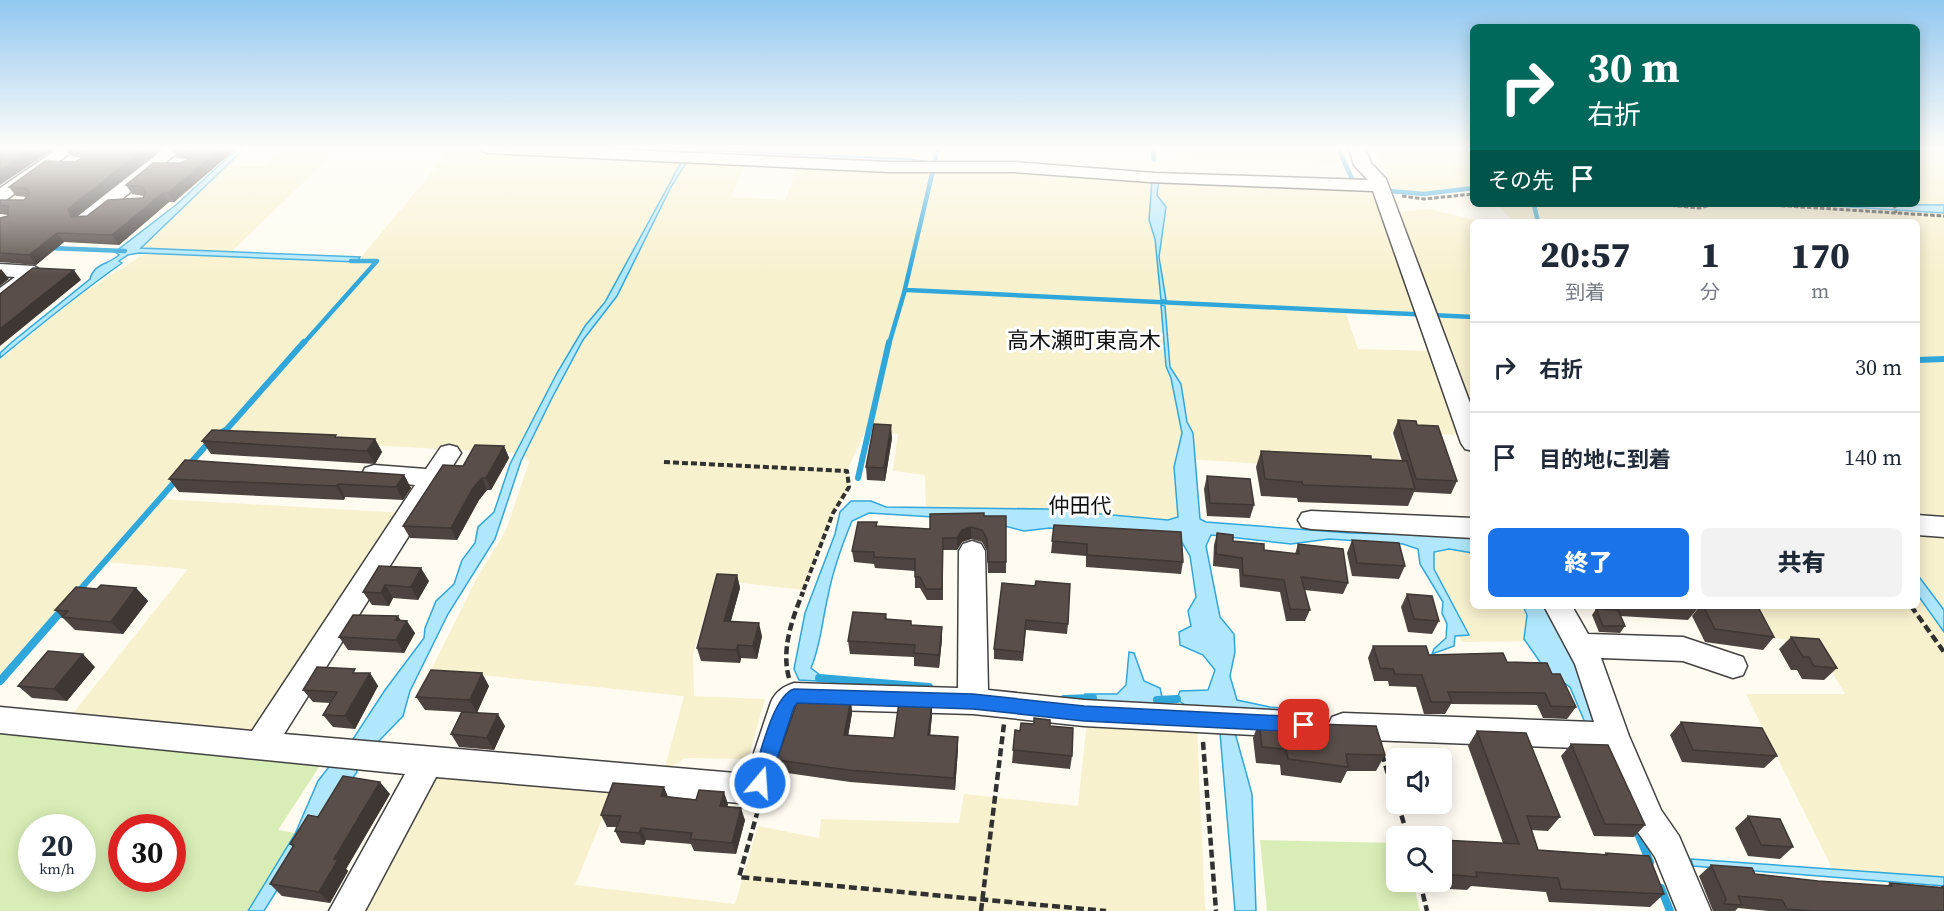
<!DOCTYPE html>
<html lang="ja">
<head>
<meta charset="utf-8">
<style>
	body { margin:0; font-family:"Source Serif 4","Noto Sans JP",serif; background:#f2f2f3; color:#1f2937; height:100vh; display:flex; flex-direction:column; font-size:22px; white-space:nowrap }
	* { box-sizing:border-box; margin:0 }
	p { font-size:20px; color:#747a83 }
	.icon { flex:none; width:33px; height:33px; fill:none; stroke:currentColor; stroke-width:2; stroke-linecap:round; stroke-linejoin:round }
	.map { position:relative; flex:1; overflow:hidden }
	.details { position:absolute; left:1470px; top:219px; width:450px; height:390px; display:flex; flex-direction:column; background:#fff; border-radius:9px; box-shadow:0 3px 15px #0003 }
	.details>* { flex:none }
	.guide { position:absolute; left:1470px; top:24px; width:450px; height:183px; border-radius:9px; box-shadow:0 3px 15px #0003; background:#00695c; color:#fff; overflow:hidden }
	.buttons { position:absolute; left:1386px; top:748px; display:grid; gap:12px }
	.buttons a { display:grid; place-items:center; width:66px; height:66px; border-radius:9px; background:#fff; box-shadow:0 3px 15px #0003; font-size:30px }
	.speed { position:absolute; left:18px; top:814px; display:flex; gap:12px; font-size:30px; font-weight:700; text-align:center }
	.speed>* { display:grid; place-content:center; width:78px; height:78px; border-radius:50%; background:#fff; box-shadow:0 3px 15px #0003; line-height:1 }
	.speed small { font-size:15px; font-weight:400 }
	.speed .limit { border:9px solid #d22; background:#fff; color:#111 }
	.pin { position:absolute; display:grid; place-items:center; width:51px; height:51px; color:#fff; margin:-26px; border-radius:12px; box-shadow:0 3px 9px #0006 }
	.me { position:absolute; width:66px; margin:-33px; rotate:18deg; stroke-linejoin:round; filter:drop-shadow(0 0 4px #0008) }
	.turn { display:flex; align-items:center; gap:21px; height:126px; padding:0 18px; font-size:27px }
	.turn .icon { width:78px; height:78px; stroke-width:2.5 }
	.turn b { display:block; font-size:42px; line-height:51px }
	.then { display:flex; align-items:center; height:57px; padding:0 18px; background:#0003; gap:12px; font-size:22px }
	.eta { display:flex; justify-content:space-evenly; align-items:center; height:102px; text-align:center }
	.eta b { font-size:36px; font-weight:800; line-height:42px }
	.primary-button { display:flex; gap:12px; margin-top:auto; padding:12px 18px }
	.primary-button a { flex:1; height:69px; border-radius:9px; background:#1a73e8; color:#fff; font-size:24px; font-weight:800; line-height:69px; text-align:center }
	.primary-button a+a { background:#f2f2f3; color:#1f2937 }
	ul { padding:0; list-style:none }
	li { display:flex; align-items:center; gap:18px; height:90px; padding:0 18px; border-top:2px solid #e0e1e3 }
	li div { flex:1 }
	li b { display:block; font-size:22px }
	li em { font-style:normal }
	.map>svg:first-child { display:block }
	.farmland { fill:#f8f1ce }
	.green { fill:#d9eeb6; fill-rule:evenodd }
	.water { fill:#b0e7fc; stroke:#30a7db; stroke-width:1.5 }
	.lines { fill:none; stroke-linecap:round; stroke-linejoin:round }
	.stream-far2 { stroke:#30a7db; stroke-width:4.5 }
	.stream-far1 { stroke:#30a7db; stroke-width:6 }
	.stream { stroke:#30a7db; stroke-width:8 }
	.minor-casing { stroke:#424242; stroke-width:3 }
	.path-far2 { stroke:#313131; stroke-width:3; stroke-dasharray:4.5 2; stroke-linecap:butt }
	.path-far1 { stroke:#313131; stroke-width:4; stroke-dasharray:6 3; stroke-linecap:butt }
	.path { stroke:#313131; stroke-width:4.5; stroke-dasharray:8 4; stroke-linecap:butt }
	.minor { fill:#fff; fill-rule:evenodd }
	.wall { fill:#4d4340 }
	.shaded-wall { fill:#3e3734 }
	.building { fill:#594e4a; stroke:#3e3734; stroke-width:1.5 }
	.route { fill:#1a73e8; stroke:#114b97; stroke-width:1.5 }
	.labels { text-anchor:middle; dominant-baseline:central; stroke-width:6; stroke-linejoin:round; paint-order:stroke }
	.neighbourhood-label { font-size:21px; fill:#0f0f0f; stroke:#fff }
	.quarter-label { font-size:22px; fill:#0f0f0f; stroke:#fff }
</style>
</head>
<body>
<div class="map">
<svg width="1944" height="911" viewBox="0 0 1944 911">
	<rect width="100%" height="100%" fill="#fffbf1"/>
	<path class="farmland" d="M284 148H339L227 256 358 261 452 148 747 161 731 197 785 200 798 164 1373 188 1418 316 1346 314 1358 349 1433 351 1462 435 1391 432 1404 473 1186 459 1192 527 926 511 925 475 893 471 898 434 865 432 847 471 849 487 833 513 804 590 715 580 693 654 694 696 765 699 748 759 685 758 664 771 684 696 431 670 477 578 506 530 529 462 521 453 213 437 160 499 405 513 258 737 70 717 188 569 104 562 0 681V360L81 294 146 253 133 249 224 166H264Z
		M706 148H910L922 159 705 149Z
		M1012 148H1336L1340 162Z
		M1377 148H1473V184L1426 193 1393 189Z
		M1917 148H1944V523L1917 521V222H1514L1501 208 1502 204H1917Z
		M1430 209 1483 222H1473V410L1396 212Z
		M1917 533 1944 535V884L1835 874 1746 694H1845L1815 643 1773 638 1757 606H1917Z
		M1426 541 1473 544V606H1531L1550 641 1462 642 1425 563Z
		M1087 721 1197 727 1205 908 1208 911H361L434 768 616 785 575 885 735 904 758 826 819 838 821 819 959 823 964 794 1078 806Z"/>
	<path class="green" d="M0 729 325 758 278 830 295 833 248 911H0ZM32 828H82V879H32ZM122 828H172V879H122Z
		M1260 840 1396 843V882H1413L1420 911H1267Z"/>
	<path class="water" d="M238 148H245L141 248 360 257 357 262 139 253 128 255 119 261 122 263C80 293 40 325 0 358V353L12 342 90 279C94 263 108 265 119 255L115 252 177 204Z
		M704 150 908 159 925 161V163L701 156Z
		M688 160 671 187 617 296 583 340 552 398 521 461 495 539 448 614 410 691 403 716 376 744 351 742 385 690 424 638 425 628 436 601 454 584 462 560 475 543 478 527 494 512 510 464 557 373 585 326 605 302 682 161Z
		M1152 179H1159L1157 195 1166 207 1159 257 1166 300H1161L1155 239 1149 220Z
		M1801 204 1944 205V213Z
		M1161 305 1165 306 1170 367 1181 384 1187 422 1193 433 1200 519 1206 522 1350 533 1473 536V553L1449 549 1434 552V569L1469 635 1455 636 1454 646 1432 654 1434 649 1446 638 1447 624 1442 613 1443 602 1420 564 1418 549 1403 544 1329 539 1291 544 1211 535 1206 546 1220 617 1234 634 1235 652 1230 676 1237 700 1270 707 1305 710 1307 717 1229 711 1252 794 1256 911H1235L1220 733 1177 699 1180 691 1208 690 1215 670 1203 655 1180 645 1179 632 1191 626 1188 611 1196 597 1190 556 1180 539 1083 534 1050 528 1024 531 982 520 869 513 852 521C842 545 833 570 828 596 822 621 821 644 811 668L820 675 817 681 799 680 794 669 805 613 835 534 840 512 851 501H871L886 507 1046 509 1168 520 1178 517 1174 467 1182 433 1171 378 1166 366Z
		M1917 574 1944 610V632L1917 594Z
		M1523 606H1545C1567 644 1591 682 1595 727L1586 725 1570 687 1547 672 1524 639 1527 615Z
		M1129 652 1134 653 1144 681 1160 688 1163 701 1151 705 1087 700 1085 694H1117L1126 685Z
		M332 763 356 766 357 772 308 840 264 911H248L295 834 318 781Z
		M1691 859 1944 877V886L1693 866Z"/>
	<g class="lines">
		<path class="stream-far2" d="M1153 148 1154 160
			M1338 148 1353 181H1347
			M935 162 937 148
			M1386 186 1389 191 1424 194 1473 188
			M1530 204 1534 205 1538 222
			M49 248 125 251
			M907 290 1473 317
			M303 344 377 261H351
			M889 344 904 293 934 166"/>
		<path class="stream-far1" d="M1917 360 1944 359
			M217 435 227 429 304 342
			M188 466 209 442
			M858 478 889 342
			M78 592 178 478"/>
		<path class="stream" d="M819 678 929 687
			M0 681 63 609
			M1064 699 1093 698
			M1157 700 1177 699
			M1635 827 1650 862
			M1661 888 1670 911"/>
		<defs>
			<path id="minor" d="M59 148H77L6 200 0 201V188Z
				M165 148H183L92 224H78L76 220 78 216Z
				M479 148H585L889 162H1014L1155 173 1368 180 1354 165 1349 148H1365L1371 163 1386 179 1473 411V451L1465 449 1461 443 1373 191 1150 182 1014 172H889L487 153Z
				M0 264 34 266 44 272 7 302 0 304V288L15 277 0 276Z
				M449 445 457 447 461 453 284 734 747 774 771 702C776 691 783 687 794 683L958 688 959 551 963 544 972 541 981 544 985 551 988 690 1084 700 1291 711 1302 715 1306 724 1302 733 1291 737 1084 726 973 714 799 709 771 793 752 804 436 777 365 911H329L405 774 0 733V707L252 731 415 485 365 480 362 474 365 468 374 465 426 469 441 447Z
				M1311 511 1473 518V538L1311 529 1302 527 1298 520 1302 513Z
				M1917 515 1944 517V537L1917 535Z
				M1544 606H1572L1588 634 1683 637 1743 657 1747 666 1743 675 1733 678 1683 661 1601 658 1629 736 1661 810 1679 836 1711 911H1677L1655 857 1637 831 1604 749 1343 739 1332 735 1328 726 1332 717 1343 713 1594 722 1575 664Z"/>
		</defs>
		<use href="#minor" class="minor-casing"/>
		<path class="path-far2" d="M1402 196 1424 199 1473 194
			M1658 204 1699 208 1715 204
			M1755 204 1944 216
			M1894 204 1896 213"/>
		<path class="path-far1" d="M664 462 847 471 849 487 833 513 802 594"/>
		<path class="path" d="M1911 606 1944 652
			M789 678C781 650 792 619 803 592
			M1203 742 1216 911
			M1382 754 1396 801
			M1398 804 1408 837
			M758 810 739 877 1106 911
			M1420 882 1427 911
			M981 911 1004 724"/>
		<use href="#minor" class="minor"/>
	</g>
	<path class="wall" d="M65 148H162L77 216H87L143 198 144 196 132 194 126 185 189 159 176 158 171 148H237L174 202H169L119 245 64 242 36 265 0 262V218L8 216V215L0 214V200H24L27 197 16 196 9 187 75 162 83 158 71 156Z
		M1398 420 1417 425 1457 481 1451 494 1414 492 1408 506 1298 502 1297 498 1261 496 1256 467 1261 451 1402 461 1393 433Z
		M337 437 375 439 382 452 375 464 211 454 202 441Z
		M892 438 885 481 867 480 866 467Z
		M504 446 509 458 491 490H487L479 500 457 540 410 538 403 526 463 466Z
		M404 475 411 488 403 500 345 497 344 500 179 492 169 479Z
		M1207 476 1254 505 1250 518 1207 516 1204 489Z
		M984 516 1006 562V573H988L987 551 982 542 971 539 962 542 957 550H943V600H927L920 588H915V571L875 568 874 564 854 562 852 551 877 522V526L930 529Z
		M1054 525 1183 562 1181 574 1086 567V556L1051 553Z
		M1217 533 1233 541 1264 550 1295 554 1298 544 1348 583 1343 594 1304 590 1310 610 1305 621H1286L1280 592 1240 587 1239 569 1213 566 1214 545Z
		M1352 540 1405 566 1399 579 1352 576 1347 553Z
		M379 566 429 581 418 600 393 598 389 606 372 605 363 592Z
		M737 575 740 588 731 621 762 636 757 659 741 658 740 663 701 661 697 648Z
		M1002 583 1068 624 1067 634 1026 630 1023 661 994 659V649Z
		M136 588 148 601 123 634 75 630 55 610Z
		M1407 594 1439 621 1432 634 1408 632 1401 607Z
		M1613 606H1698V608L1688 620 1620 616 1625 626 1620 633 1599 632 1592 615 1596 609 1615 610Z
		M1700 606H1742L1774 637 1763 650 1705 642 1692 616Z
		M886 614 887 620 912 625 942 639 939 668 914 666V657L850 654 848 641Z
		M398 616 400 620 415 633 404 653 348 650 339 637Z
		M1791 637 1837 668 1824 680 1802 679 1797 670H1791L1779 649Z
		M1373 646 1429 655 1507 662 1576 707 1567 719 1543 718 1537 705 1451 704 1445 714H1424L1416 687 1389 686 1388 681H1374L1368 658Z
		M95 667 67 701 32 698 18 686Z
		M358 673H370L378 686 355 729 333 727 323 715 330 703 313 702 303 690Z
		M489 686 477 712 505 726 494 750 459 747 451 734 461 712 425 710 416 697Z
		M851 700 852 713 848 736 894 738 932 703V715L930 735 958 737V749L955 790 850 782 780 772 777 760Z
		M1259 722 1385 755 1376 771H1347L1341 783 1281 775 1280 765 1256 763 1253 738Z
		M1681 722 1777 756 1764 768 1682 762 1670 735Z
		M1050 726 1072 756 1070 769 1012 763 1015 730 1020 731Z
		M1477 731 1560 817 1548 831 1531 830 1538 850 1604 854 1606 853 1664 894 1650 907 1549 902 1546 892 1471 886 1467 890 1433 888 1432 882H1442V840L1503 843 1468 746Z
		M1571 744 1645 825 1634 837 1594 836 1561 756Z
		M1442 765 1448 786 1442 797Z
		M390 794 346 869 348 871 330 903 282 896 270 884 293 847 290 844 318 817Z
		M668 797 728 804 727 807 745 820 736 854 694 851 691 844 646 840 644 845 621 843 615 831 617 827H607L601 815Z
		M1748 816 1793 847 1780 859 1748 856 1735 828Z
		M1711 865 1755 874 1818 881 1887 886 1890 883 1940 887 1944 885V911H1768L1738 908 1735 911H1713L1699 876Z"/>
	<path class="shaded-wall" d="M36 148H56L0 185V171Z
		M145 148H162L74 219 78 226 68 209Z
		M222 148H237L174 202 168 193Z
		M163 193 169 202 119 245 112 235Z
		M57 233 64 242 36 265 29 255Z
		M1 269 9 279 0 286V270Z
		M74 270 81 280 0 346V329Z
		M891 425 892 438 885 481 884 468Z
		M375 439 382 452 375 464 367 451Z
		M504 446 509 458 491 490 486 478Z
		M404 475 411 488 403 500 396 487Z
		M482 478 487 490 479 500 457 540 451 528 473 488Z
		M338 484 345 497 344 500 336 486Z
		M971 527V539L962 542 957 550V538L962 530Z
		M421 568 429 581 418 600 411 587Z
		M737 575 740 588 727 634 724 621Z
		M385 585 393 598 389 606 381 593Z
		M136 588 148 601 123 634 111 622Z
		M398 616 404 626 407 621 415 633 404 653 396 640 395 620Z
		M759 623 762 636 757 659 753 646Z
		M942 627V639L939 668V655Z
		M738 645 741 658 740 663 736 650Z
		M83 654 95 667 67 701 54 689Z
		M370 673 378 686 355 729 345 716Z
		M482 673 489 686 477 713 470 700Z
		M851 700 852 713 846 748 844 735Z
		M932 703V715L929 748 928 735Z
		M498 714 505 726 494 750 487 738Z
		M958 737V749L955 790 954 778Z
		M380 782 390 794 346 869 348 871 330 903 319 892 334 859Z
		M664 787 669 799 661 796Z
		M724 792 728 804 724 818 720 806Z
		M741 808 745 820 736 854 732 843Z
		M641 828 646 840 644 845 639 833Z"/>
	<path class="building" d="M0 148H36L0 171Z
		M74 148H145L68 209 71 217 87 216 108 200 143 198 146 192 143 187 126 185 153 163H181L191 158V154L182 149 171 148H222L168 193H163L112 235 57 233 29 255 0 253V218L8 216V206L0 205V200H24L30 193 26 188 9 187 45 161 75 162 85 157V153L76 148Z
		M33 268 74 270 0 329V294Z
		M1398 420 1416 421 1417 425 1438 426 1457 481 1416 479Z
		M874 424 891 425 884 468 866 467Z
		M212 430 336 435 335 437 375 439 367 451 202 441Z
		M475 445 504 446 486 478H482L473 488 451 528 403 526 443 465 463 466Z
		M1261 451 1371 456V459L1407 461 1415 489 1303 485 1302 482 1265 479Z
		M185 460 404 475 396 487 338 484 336 486 169 479Z
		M1207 476 1250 479 1254 505 1210 503Z
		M984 513V516H1006V562H988L987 539 982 530 971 527 962 530 957 538H943L942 589H926L920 577H915V559L874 557V552L852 551 858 522H877L876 526 930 529V514Z
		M1054 525 1181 532 1183 562 1087 555V544L1052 541Z
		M1217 533 1233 535V541L1264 544V550L1299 554 1298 544 1343 549 1348 583 1301 577 1310 610 1290 609 1284 580 1243 575 1242 558 1216 554Z
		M1352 540 1399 543 1405 566 1357 563Z
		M379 566 421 568 411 587 385 585 381 593 363 592Z
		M717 574 737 575 724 621 759 623 753 646 738 645 736 650 697 648Z
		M1036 581 1070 584 1068 624 1026 620 1023 652 994 649 1002 583 1035 586Z
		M101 585 136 588 111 622 62 617 68 611 55 610 76 587 97 589Z
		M1407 594 1432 596 1439 621 1414 619Z
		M1671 606H1698V608Z
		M1703 606 1758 607 1774 637 1715 629Z
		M1596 609 1618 610 1625 626H1603Z
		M853 612 886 614 885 619 911 621V625L942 627 939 655 914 653 915 645 848 641Z
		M353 615 398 616 395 620 407 621 396 640 339 637Z
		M1791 637 1819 639 1837 668 1814 666 1809 657H1803Z
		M1373 646H1426L1429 655 1503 653 1507 662 1547 663 1552 674H1560L1576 707 1551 706 1545 693 1448 692 1452 702H1431L1422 675 1395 674 1393 669 1380 668Z
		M48 651 83 654 54 689 18 686Z
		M317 667 355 669 353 673H370L345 716 323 715 337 692 303 690Z
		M431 670 482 673 470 700 416 697Z
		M798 699 851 700 844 735 894 738 899 702 932 703 928 735 958 737 954 778 848 770 777 760Z
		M462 712 498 714 487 738 451 734Z
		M1034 718 1050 720V726L1073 728 1072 756 1013 750 1015 730 1020 731 1021 723 1034 724Z
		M1259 722 1376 726 1385 755 1346 754 1348 767 1288 759 1286 749 1262 747Z
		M1681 722 1762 728 1777 756 1693 750Z
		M1477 731 1526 733 1560 817 1527 816 1538 850 1607 855 1606 853 1649 856 1664 894 1561 889 1558 878 1476 872 1477 877 1443 874 1442 869V840L1519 844Z
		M1571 744 1608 745 1645 825 1605 824Z
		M1404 756 1439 757 1440 759H1405Z
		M1442 765 1448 786H1442Z
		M343 776 380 782 334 859 338 860 319 892 270 884 294 845 290 844 308 815 318 817Z
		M613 783 664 787 661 796 696 800 699 790 724 792 720 806 741 808 732 843 690 839 692 833 641 828 639 833 615 831 621 816 601 815Z
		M1748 816 1780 819 1793 847 1761 845Z
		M1711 865 1752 868 1755 874 1818 881 1892 886 1890 883 1944 888V911H1810L1787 909 1782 900 1738 896 1742 905 1724 904 1726 899Z"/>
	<linearGradient id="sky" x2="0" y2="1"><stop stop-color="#91c8f0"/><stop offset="0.54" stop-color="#fffdf9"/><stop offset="1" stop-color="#fffdf9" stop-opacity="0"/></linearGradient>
	<rect width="1944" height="275" fill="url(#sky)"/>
	<path class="route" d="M794 689 973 694 1084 706 1304 717 1310 719 1312 725 1310 730 1304 732 1084 721 973 709 797 703 794 707 769 783 766 789 760 791 754 789 751 783C759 760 772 696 794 689Z"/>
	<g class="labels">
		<g class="neighbourhood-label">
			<text x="1080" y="505">仲田代</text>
		</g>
		<g class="quarter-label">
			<text x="1084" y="340">高木瀬町東高木</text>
		</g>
	</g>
</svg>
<div class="buttons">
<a><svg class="icon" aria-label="sound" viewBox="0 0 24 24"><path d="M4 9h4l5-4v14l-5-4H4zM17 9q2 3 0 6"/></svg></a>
<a><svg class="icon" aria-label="search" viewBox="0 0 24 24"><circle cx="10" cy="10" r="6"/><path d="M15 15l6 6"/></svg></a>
</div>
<div class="speed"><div>20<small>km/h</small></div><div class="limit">30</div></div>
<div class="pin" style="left:1304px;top:725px;background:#d93025"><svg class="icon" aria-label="arrive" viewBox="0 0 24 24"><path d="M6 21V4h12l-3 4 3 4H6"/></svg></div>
<svg class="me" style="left:760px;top:783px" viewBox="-20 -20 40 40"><circle r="17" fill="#1a73e8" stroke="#fff" stroke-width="3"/><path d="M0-11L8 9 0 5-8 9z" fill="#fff"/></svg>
<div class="guide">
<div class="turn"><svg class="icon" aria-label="right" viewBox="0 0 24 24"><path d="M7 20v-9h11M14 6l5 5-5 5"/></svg><div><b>30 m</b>右折</div></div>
<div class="then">その先<svg class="icon" aria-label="arrive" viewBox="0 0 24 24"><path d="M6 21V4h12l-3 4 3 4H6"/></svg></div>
</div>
<section class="details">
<div class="eta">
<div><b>20:57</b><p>到着</p></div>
<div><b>1</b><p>分</p></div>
<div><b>170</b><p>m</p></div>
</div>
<ul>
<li><svg class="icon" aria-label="right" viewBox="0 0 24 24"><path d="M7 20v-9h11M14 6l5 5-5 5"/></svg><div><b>右折</b></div><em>30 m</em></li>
<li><svg class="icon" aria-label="arrive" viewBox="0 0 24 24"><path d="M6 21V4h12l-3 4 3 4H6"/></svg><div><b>目的地に到着</b></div><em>140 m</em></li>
</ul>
<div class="primary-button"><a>終了</a><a>共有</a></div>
</section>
</div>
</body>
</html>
